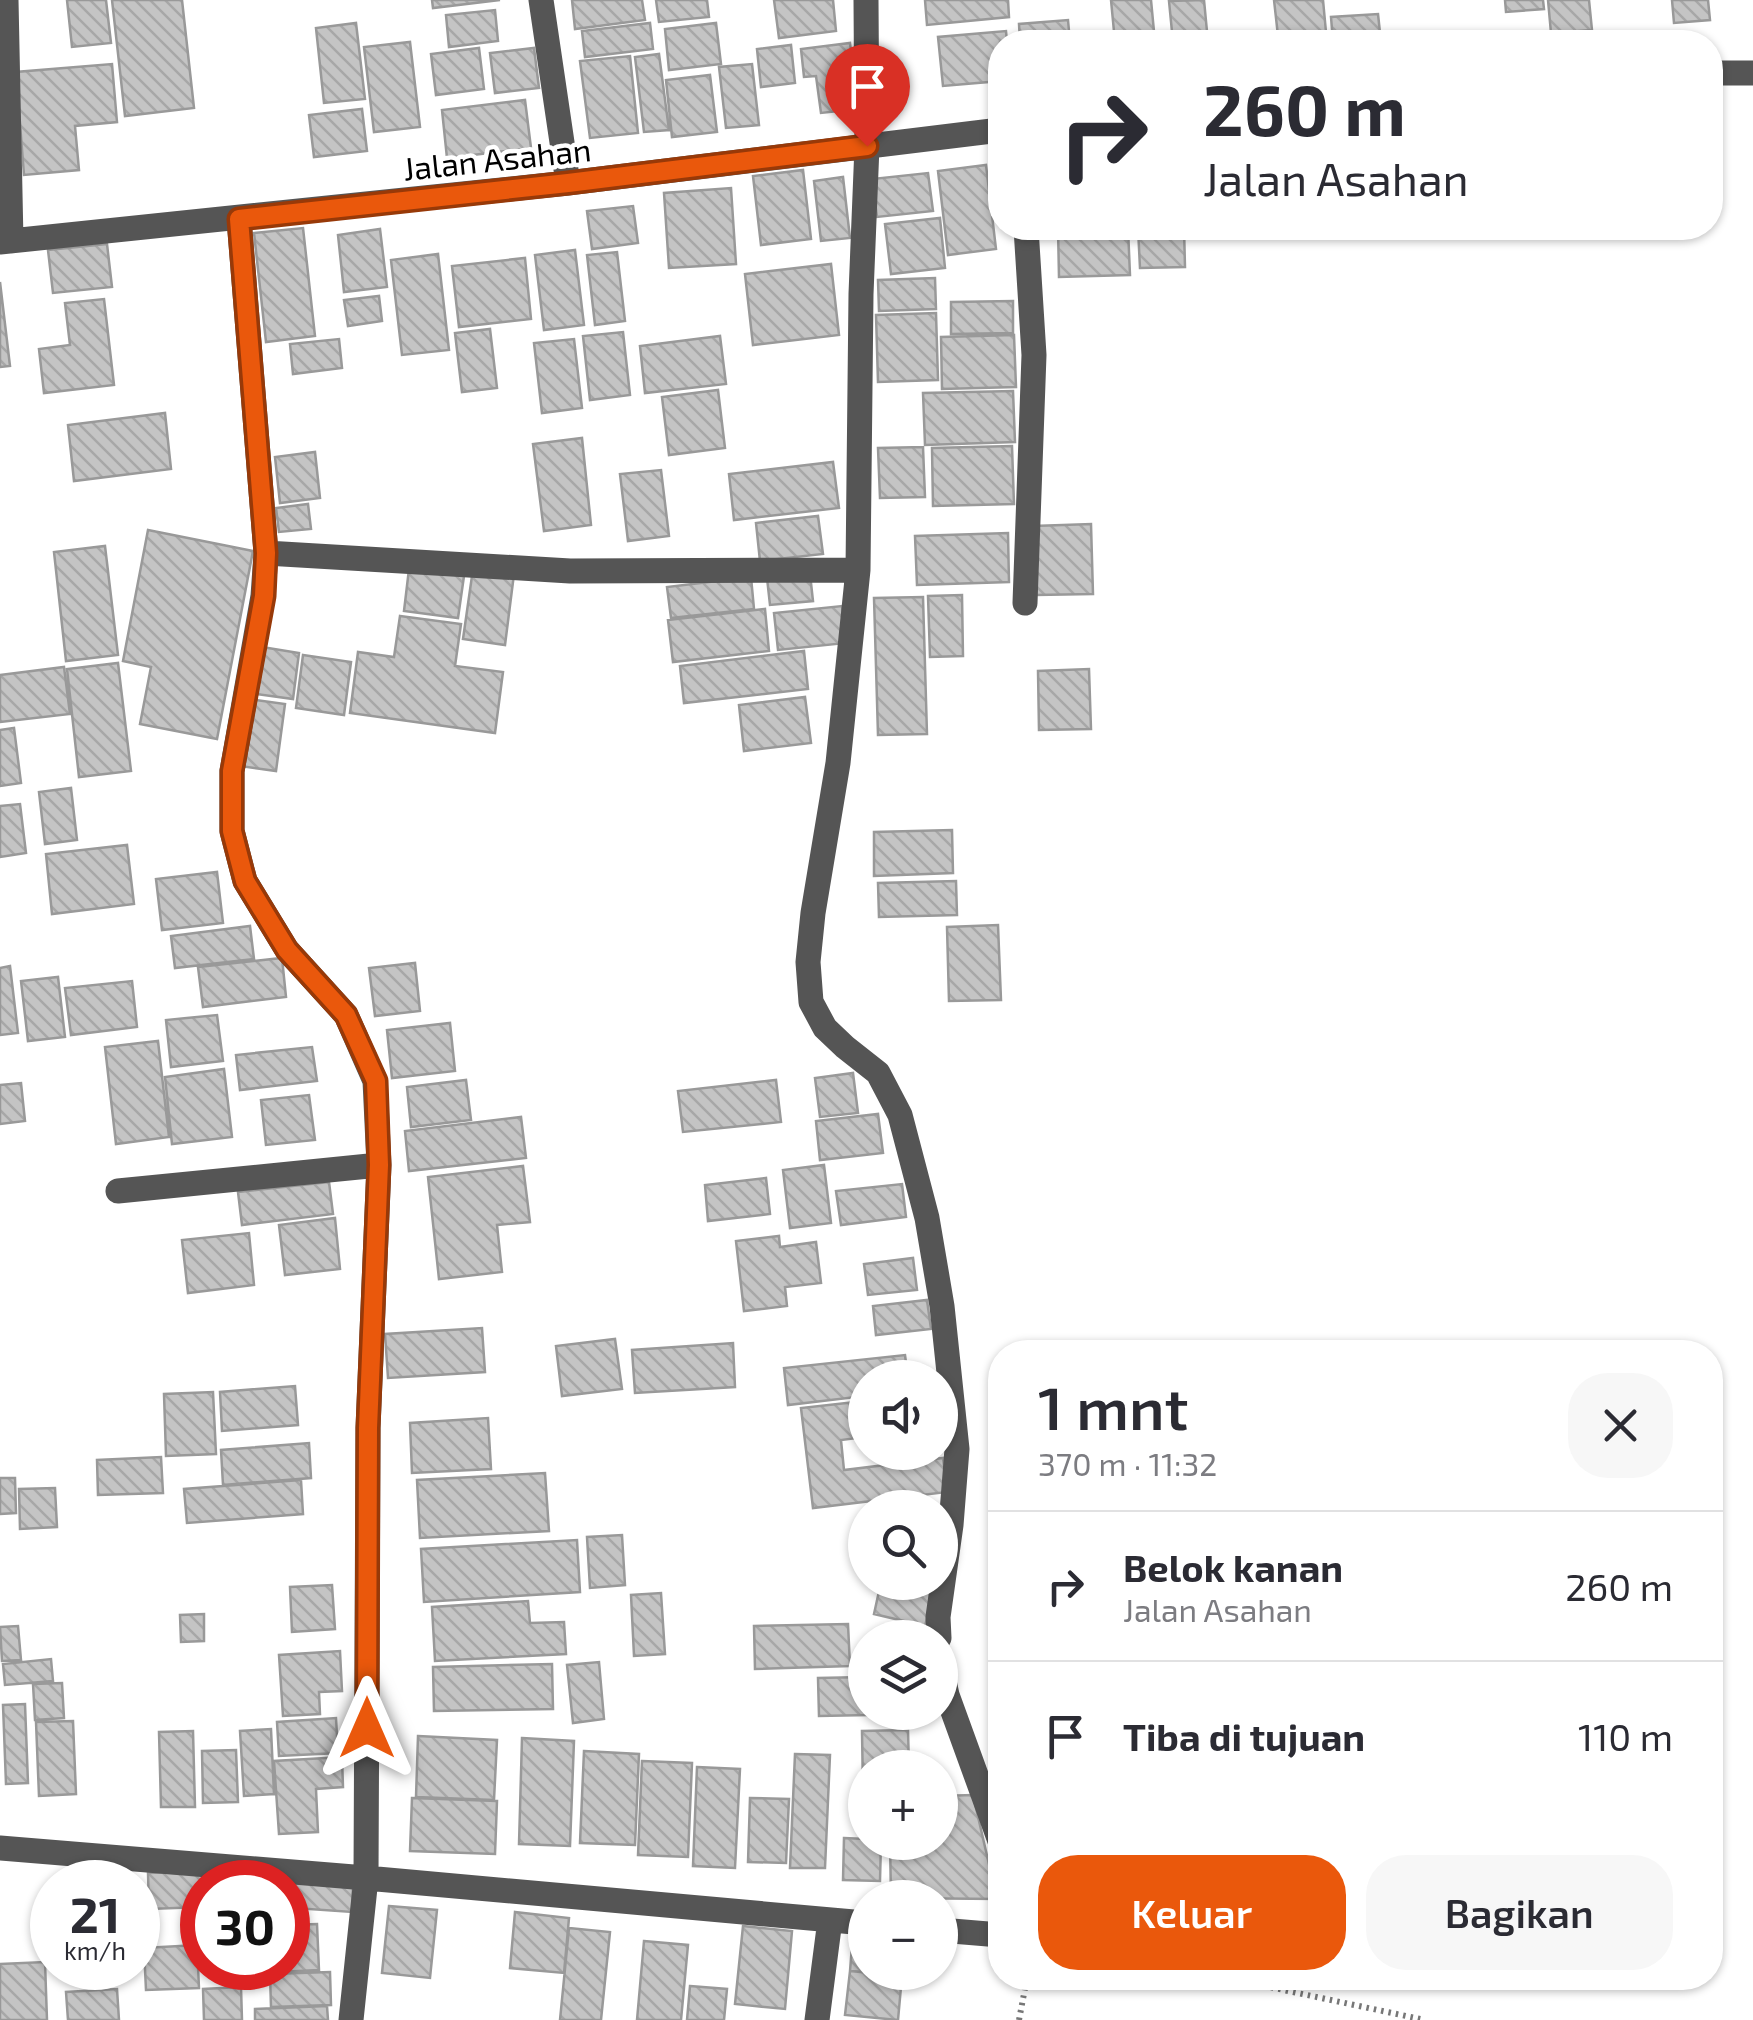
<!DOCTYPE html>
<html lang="id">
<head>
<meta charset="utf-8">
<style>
	body { margin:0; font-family:"Exo 2",sans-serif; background:#f7f7f7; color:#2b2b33; height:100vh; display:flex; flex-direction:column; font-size:38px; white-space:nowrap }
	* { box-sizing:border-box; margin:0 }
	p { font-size:32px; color:#7c7c81 }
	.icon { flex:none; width:55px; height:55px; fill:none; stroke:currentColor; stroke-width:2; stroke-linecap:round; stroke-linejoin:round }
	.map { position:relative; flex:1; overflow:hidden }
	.drawer { position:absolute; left:988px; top:1340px; width:735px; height:650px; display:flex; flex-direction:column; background:#fff; border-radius:40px; box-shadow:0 2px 8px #0004 }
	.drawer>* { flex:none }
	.top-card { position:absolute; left:988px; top:30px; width:735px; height:210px; border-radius:40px; box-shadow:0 2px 8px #0004; background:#fff; color:#2b2b33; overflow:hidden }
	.fabs { position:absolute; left:848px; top:1360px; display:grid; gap:20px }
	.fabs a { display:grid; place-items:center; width:110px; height:110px; border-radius:50%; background:#fff; box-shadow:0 2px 8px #0004; font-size:50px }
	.speed { position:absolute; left:30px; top:1860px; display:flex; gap:20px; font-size:50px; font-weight:700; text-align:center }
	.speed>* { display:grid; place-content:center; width:130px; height:130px; border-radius:50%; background:#fff; box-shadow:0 2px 8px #0004; line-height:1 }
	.speed small { font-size:25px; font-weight:400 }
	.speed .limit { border:15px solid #d22; background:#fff; color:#111 }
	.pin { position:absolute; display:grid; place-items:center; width:85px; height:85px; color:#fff; margin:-102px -42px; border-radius:50% 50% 50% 0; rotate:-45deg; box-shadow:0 0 10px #0007 }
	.pin .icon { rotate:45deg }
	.me { position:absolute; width:110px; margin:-55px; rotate:0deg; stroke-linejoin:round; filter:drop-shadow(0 0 8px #0008) }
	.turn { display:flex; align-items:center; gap:35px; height:210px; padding:0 50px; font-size:45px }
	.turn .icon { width:130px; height:130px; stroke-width:2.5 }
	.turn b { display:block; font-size:70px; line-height:85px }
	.round { display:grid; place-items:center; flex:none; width:105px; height:105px; border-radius:40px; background:#f7f7f7 }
	.headline { display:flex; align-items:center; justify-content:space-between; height:170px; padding:0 50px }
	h1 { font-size:60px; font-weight:600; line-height:75px }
	.primary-button { display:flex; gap:20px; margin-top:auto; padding:20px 50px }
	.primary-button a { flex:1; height:115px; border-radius:40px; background:#ea580c; color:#fff; font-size:40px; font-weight:600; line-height:115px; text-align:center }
	.primary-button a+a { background:#f7f7f7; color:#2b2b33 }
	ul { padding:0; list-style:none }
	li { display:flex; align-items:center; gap:30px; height:150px; padding:0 50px; border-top:2px solid #e1e1e2 }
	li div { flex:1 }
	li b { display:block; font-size:38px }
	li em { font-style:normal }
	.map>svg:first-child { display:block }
	.building { fill:url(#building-back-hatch); stroke:#999; stroke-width:2.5 }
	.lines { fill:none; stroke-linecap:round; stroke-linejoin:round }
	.path { stroke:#777; stroke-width:6; stroke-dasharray:2.5 5; stroke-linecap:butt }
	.minor { stroke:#555; stroke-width:25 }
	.route-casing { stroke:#983908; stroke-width:25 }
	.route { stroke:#ea580c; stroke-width:18 }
	.labels { text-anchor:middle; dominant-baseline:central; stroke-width:9; stroke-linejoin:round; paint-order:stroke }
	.street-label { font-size:32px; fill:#000; stroke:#fff }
</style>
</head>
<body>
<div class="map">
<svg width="1753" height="2020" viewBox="0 0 1753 2020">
	<defs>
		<pattern id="building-back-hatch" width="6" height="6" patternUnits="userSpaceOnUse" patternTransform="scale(2.5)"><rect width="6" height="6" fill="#c4c4c4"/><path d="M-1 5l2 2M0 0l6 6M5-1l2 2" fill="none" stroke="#a7a7a7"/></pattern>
	</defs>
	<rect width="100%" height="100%" fill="#fff"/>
	<path class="building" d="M67 0H106L111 43 72 47Z
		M112 0H182L194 108 125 116Z
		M432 0H500L433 8Z
		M572 0H642L645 20 575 29Z
		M656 0H707L709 17 659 22Z
		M774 0H833L836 31 779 38Z
		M925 0H1008L1009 17 927 25Z
		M1111 0H1151L1155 42H1115Z
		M1204 0 1208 42H1173L1169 1Z
		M1274 0H1323L1326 32 1278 36Z
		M1505 0H1543L1544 9 1506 12Z
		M1548 0H1589L1592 30 1551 33Z
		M1672 0H1708L1710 20 1674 23Z
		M495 10 498 41 449 47 446 15Z
		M1378 14 1381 42H1333L1331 17Z
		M1068 20 1070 42H1020L1019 24Z
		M356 23 365 99 324 103 316 28Z
		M650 23 653 49 585 57 582 31Z
		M716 23 721 64 669 70 665 29Z
		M1006 31 1007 42H1000V81L943 86 938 37Z
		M410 42 420 127 374 132 364 47Z
		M850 43 858 109 821 113 816 76 804 77 801 49Z
		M791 45 795 83 761 87 757 49Z
		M479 48 484 89 436 95 431 54Z
		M534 48 539 88 495 93 490 53Z
		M659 54 669 130 644 132 635 57Z
		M630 56 638 133 590 138 580 61Z
		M112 64 117 122 75 126 79 170 24 175 16 72Z
		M752 64 759 125 726 128 719 67Z
		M710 75 717 132 672 137 666 80Z
		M525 100 531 148 447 158 442 110Z
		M362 109 367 151 314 157 309 115Z
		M986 165 996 249 948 255 938 171Z
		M803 170 811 239 761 245 753 176Z
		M928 173 933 211 877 217 872 179Z
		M843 177 850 238 821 241 814 181Z
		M731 188 736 264 669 268 664 193Z
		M633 206 638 243 592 249 587 211Z
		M940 218 945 268 891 274 885 224Z
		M303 228 315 336 266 342 254 233Z
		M1058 228H1128L1130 275 1059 277Z
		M1138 228H1184L1185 267 1140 268Z
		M1544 228H1589L1588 236 1544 231Z
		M380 229 387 287 344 292 338 235Z
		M107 244 112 287 53 293 48 250Z
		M575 250 584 325 544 330 535 255Z
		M617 252 625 321 595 325 587 255Z
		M438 254 449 350 402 355 391 260Z
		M525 258 531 319 459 327 452 266Z
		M831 264 839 335 753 345 745 274Z
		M935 278 936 309 879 311 878 280Z
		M0 282 10 366 0 367Z
		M379 296 382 321 348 326 344 300Z
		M104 299 114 385 44 393 39 349 70 345 65 303Z
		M1013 301V333L951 334V302Z
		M936 313 938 380 878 382 876 315Z
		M490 329 497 388 462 392 455 333Z
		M623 332 630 395 590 400 583 336Z
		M1014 335 1016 387 942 389 941 337Z
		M720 336 726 384 645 393 640 346Z
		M339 339 342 368 293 374 290 344Z
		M574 339 582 408 542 413 534 343Z
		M718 390 725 448 669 455 662 397Z
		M1013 391 1015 442 925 445 923 393Z
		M165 413 171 469 74 481 68 425Z
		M582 438 591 525 544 531 533 444Z
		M1012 446 1014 504 933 506 932 448Z
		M923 447 925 497 880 498 878 448Z
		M315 452 320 498 280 503 275 457Z
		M833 462 839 508 734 520 729 474Z
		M661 470 669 536 628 541 620 474Z
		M308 504 311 529 279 532 276 508Z
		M818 516 823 554 760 561 756 523Z
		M1091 524 1093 594 1036 595 1034 526Z
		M148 530 253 551 217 739 140 724 151 667 123 661Z
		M1008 533 1009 582 917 585 915 536Z
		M105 546 118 655 66 661 54 552Z
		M409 569 464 576 458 618 404 611Z
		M473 569 514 574 505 645 463 639Z
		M810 574 813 601 770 605 767 578Z
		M751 577 754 609 671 618 667 587Z
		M962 595 963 656 930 657 928 596Z
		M923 597 927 734 878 735 874 598Z
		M842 606 846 643 778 650 774 613Z
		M765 609 769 651 673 662 668 620Z
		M400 616 461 624 455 666 503 672 495 733 350 713 358 652 394 657Z
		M262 647 299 653 293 699 256 694Z
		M804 651 808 689 684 703 680 666Z
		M303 655 351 662 344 715 296 708Z
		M118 663 131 771 79 777 67 669Z
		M64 667 70 714 0 722V675Z
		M1089 669 1091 729 1039 730 1038 671Z
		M805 697 811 743 744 751 739 705Z
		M249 699 285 704 276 771 240 766Z
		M14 728 21 783 0 786V730Z
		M71 788 77 840 45 844 39 792Z
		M20 804 26 853 0 857V806Z
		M952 830 953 873 874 876V832Z
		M127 845 134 904 52 914 46 854Z
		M217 872 223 923 162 930 156 879Z
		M956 881 957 915 879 917 878 883Z
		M998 925 1001 1000 949 1001 947 927Z
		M250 926 254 959 175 968 171 936Z
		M282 958 286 997 203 1007 198 967Z
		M415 963 420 1011 375 1016 369 968Z
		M10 966 18 1033 0 1035V968Z
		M58 977 65 1037 28 1041 21 981Z
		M132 981 137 1027 71 1035 65 988Z
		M217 1015 223 1061 171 1067 166 1020Z
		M450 1023 455 1071 392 1078 387 1030Z
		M158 1041 169 1137 116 1144 105 1047Z
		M312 1047 317 1081 240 1090 236 1055Z
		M224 1069 232 1137 172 1144 165 1077Z
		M853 1073 858 1113 820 1117 815 1078Z
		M466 1080 471 1120 411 1127 407 1087Z
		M776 1080 781 1122 683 1132 678 1091Z
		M21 1083 25 1121 0 1124V1085Z
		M309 1095 315 1140 266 1145 261 1100Z
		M878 1114 883 1153 820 1160 816 1121Z
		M521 1117 526 1158 409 1171 405 1131Z
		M824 1165 831 1223 790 1228 783 1170Z
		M523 1166 530 1222 497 1225 502 1272 439 1279 428 1177Z
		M766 1178 770 1214 708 1221 705 1185Z
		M329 1182 333 1214 242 1225 238 1192Z
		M902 1184 906 1217 841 1225 836 1191Z
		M335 1218 340 1269 285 1275 279 1225Z
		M249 1233 254 1285 188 1293 182 1240Z
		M779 1236 780 1247 816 1242 821 1283 785 1287 787 1306 744 1311 736 1241Z
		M913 1258 917 1290 868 1295 864 1264Z
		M927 1300 931 1329 876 1335 873 1306Z
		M482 1328 485 1372 388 1378 385 1334Z
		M615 1339 622 1389 562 1396 556 1346Z
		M733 1343 735 1387 635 1393 632 1350Z
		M905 1355 908 1378H865V1396L788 1405 784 1368Z
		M295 1386 298 1425 222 1431 220 1392Z
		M213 1392 216 1454 166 1456 164 1394Z
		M865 1401V1437L841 1440 844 1470 943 1458 947 1492 813 1508 801 1408Z
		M488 1418 491 1469 412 1473 410 1423Z
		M309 1443 311 1478 223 1485 221 1450Z
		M161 1457 163 1493 98 1495 97 1460Z
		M545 1473 549 1531 420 1538 417 1480Z
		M0 1478H15L16 1513 0 1514Z
		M301 1480 303 1514 187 1523 184 1489Z
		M55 1488 57 1527 20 1529 19 1489Z
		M622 1535 625 1585 590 1588 587 1537Z
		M577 1540 580 1592 424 1602 421 1549Z
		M881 1582H936L925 1626 874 1614Z
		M332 1585 335 1629 292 1632 290 1587Z
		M661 1593 665 1654 634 1656 631 1595Z
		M528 1601 530 1623 564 1622 566 1654 435 1661 432 1607Z
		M204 1614V1641L181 1642 180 1615Z
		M848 1624 850 1666 755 1669 754 1626Z
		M18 1626 21 1660 2 1661 0 1627Z
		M340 1651 342 1691 319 1692 320 1714 283 1716 279 1655Z
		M51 1659 53 1681 5 1685 3 1664Z
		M599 1662 604 1719 573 1723 567 1665Z
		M552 1664 553 1709 434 1711 433 1667Z
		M865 1677V1712H869V1715L819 1716 818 1678Z
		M62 1683 64 1718 35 1720 33 1684Z
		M25 1704 28 1783 6 1784 3 1705Z
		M336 1718 338 1753 279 1756 277 1722Z
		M73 1721 76 1794 39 1796 36 1722Z
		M271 1729 274 1794 244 1796 240 1731Z
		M908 1730 909 1768H865L863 1791 862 1731Z
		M193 1731 195 1807H161L159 1732Z
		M418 1736 497 1740 494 1800 416 1797Z
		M522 1738 574 1741 570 1846 519 1844Z
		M236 1750 238 1802 203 1803 202 1751Z
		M584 1751 639 1754 635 1845 580 1843Z
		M795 1754 830 1755 825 1868H790Z
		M342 1757 343 1787 316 1789 318 1832 279 1834 274 1761Z
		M642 1761 692 1763 688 1857 638 1855Z
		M697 1767 740 1769 735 1868 693 1866Z
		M973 1795 997 1899 891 1898 890 1842H940V1796Z
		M412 1798 497 1801 495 1854 410 1851Z
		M750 1798 789 1799 786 1863 748 1862Z
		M844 1838 865 1839V1842H881L880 1881 843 1880Z
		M229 1870V1882H202V1907L149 1909 148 1873Z
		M257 1876 353 1883 352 1912 295 1908 294 1920 288 1919V1882H256Z
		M389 1906 437 1910 430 1978 382 1973Z
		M515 1912 569 1918 564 1973 510 1968Z
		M317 1924 319 1970 257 1973V1968H288V1925Z
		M743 1926 792 1931 785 2009 735 2004Z
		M569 1928 610 1932 601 2020H560Z
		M853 1933 865 1934V1972L850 1971Z
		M644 1941 688 1945 681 2020H637Z
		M197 1945 199 1988 146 1990 144 1948Z
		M45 1962 47 2020H0V1964Z
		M850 1971 902 1976 898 2020 845 2015Z
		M330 1972 331 2005 271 2007 270 1974Z
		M690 1986 727 1989 724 2020H687Z
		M241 1987 242 2020H204L203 1989Z
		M117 1989 119 2020H68L66 1992Z
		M327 2006 328 2020H255V2009Z"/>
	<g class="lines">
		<path class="path" d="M1227 1978 1425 2020
			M1019 2020 1027 1978"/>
		<path class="minor" d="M6 0 11 241
			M541 0 568 183
			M866 0 867 146 861 294 858 570 838 763 813 913 808 962 811 1002 825 1028 845 1047 878 1073 900 1115 927 1218 942 1306 957 1449 951 1525 938 1617 939 1638
			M1710 73H1753
			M239 219 266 553 263 596 232 771V831L245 881 287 950 346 1015 375 1081 379 1165 368 1428 366 1878 351 2020
			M0 242 568 183 1000 130
			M266 553 570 571 858 570
			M1025 603 1034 355 1026 228
			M118 1191 379 1165
			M940 1663 947 1695 1000 1841
			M0 1848 366 1878 865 1923
			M940 1930 1000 1935
			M817 2020 830 1920"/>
	</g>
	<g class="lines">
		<defs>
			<path id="route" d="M367 1728 368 1428 379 1165 376 1081 346 1015 287 950 245 881 232 831V771L264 596 266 553 239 219 568 183 867 146"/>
		</defs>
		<use href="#route" class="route-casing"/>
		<use href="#route" class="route"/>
	</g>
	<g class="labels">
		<g class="street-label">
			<text transform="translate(497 158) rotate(-6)">Jalan Asahan</text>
		</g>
	</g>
</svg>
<div class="fabs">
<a><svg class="icon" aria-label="sound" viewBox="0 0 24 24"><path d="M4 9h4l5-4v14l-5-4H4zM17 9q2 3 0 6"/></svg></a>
<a><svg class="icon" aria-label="search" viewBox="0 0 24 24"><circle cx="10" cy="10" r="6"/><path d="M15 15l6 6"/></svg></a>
<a><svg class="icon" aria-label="layers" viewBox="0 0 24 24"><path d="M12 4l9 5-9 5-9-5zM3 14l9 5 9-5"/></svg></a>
<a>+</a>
<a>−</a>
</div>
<div class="speed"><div>21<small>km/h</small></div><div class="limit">30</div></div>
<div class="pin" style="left:867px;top:146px;background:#d93025"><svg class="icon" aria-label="arrive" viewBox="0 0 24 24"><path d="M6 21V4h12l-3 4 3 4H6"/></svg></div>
<svg class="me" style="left:367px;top:1728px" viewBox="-20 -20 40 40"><path d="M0-17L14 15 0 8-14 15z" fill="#ea580c" stroke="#fff" stroke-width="4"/></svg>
<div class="top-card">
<div class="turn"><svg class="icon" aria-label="right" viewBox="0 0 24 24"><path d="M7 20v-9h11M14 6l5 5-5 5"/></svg><div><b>260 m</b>Jalan Asahan</div></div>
</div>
<section class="drawer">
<div class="headline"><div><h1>1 mnt</h1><p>370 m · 11:32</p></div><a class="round"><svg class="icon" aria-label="close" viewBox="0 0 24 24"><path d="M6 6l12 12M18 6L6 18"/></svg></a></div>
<ul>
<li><svg class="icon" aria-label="right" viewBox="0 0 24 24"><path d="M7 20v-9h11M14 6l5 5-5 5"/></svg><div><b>Belok kanan</b><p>Jalan Asahan</p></div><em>260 m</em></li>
<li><svg class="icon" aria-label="arrive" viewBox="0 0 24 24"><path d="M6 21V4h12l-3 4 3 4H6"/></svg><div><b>Tiba di tujuan</b></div><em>110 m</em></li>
</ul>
<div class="primary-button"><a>Keluar</a><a>Bagikan</a></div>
</section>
</div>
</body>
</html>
